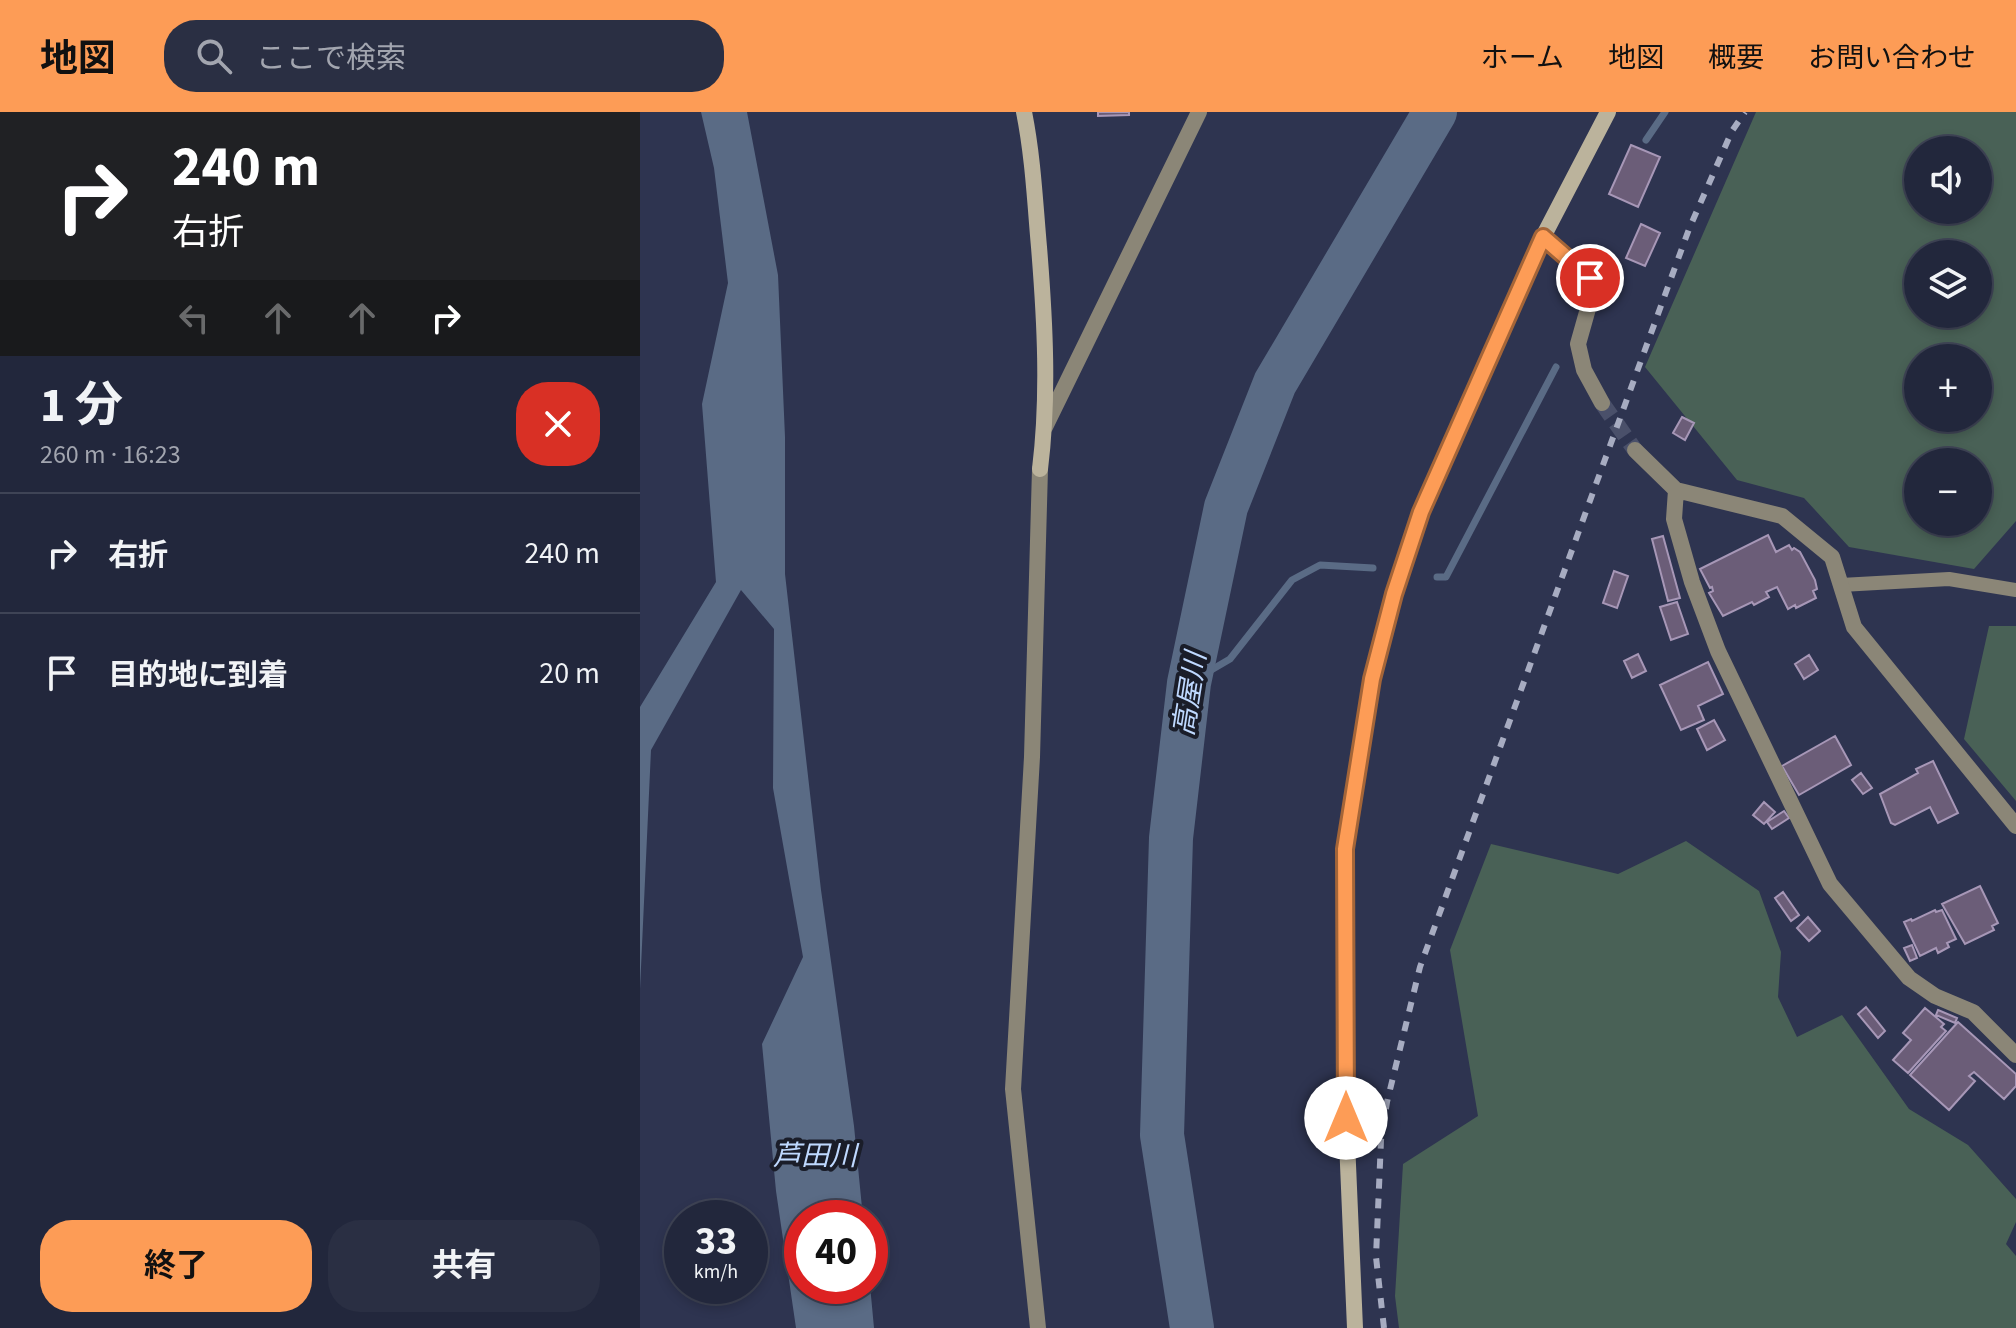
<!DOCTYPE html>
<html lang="ja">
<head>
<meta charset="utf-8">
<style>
	body { margin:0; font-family:"Source Sans 3","Noto Sans JP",sans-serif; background:#2a2f43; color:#f1f3f6; height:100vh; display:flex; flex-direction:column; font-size:30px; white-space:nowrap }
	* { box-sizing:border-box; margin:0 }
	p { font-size:26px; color:#a2a5af }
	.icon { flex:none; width:44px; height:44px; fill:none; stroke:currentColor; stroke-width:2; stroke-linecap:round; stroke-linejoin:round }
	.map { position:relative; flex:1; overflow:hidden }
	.details { display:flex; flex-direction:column; background:#22273c; width:640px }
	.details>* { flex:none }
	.top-card { background:#202124; color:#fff; overflow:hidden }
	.controls { position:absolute; left:1264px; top:24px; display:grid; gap:16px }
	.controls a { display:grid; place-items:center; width:88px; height:88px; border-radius:50%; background:#22273c; box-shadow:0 4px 12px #0003,0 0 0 2px #3f4456; font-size:40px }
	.speed { position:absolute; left:24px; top:1088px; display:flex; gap:16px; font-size:40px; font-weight:700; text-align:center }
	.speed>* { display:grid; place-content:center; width:104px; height:104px; border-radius:50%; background:#22273c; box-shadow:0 4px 12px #0003,0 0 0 2px #3f4456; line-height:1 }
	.speed small { font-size:20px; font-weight:400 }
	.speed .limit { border:12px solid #d22; background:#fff; color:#111 }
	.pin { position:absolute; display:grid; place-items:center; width:68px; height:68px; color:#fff; margin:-34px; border:4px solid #fff; border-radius:50%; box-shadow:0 2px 8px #0007 }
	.me { position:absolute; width:88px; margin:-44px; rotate:0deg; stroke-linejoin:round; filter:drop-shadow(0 0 6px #0008) }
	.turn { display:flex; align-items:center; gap:28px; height:168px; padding:0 40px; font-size:36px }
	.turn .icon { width:104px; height:104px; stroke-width:2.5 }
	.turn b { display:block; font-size:56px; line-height:68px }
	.lanes { display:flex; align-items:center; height:76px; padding:0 40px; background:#0003; justify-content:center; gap:40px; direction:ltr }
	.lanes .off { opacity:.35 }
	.round { display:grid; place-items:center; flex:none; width:84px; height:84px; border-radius:32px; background:#2a2f43 }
	.head { display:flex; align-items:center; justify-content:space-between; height:136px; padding:0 40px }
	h1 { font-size:48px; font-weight:700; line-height:60px }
	.primary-button { display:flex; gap:16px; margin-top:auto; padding:16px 40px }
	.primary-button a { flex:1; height:92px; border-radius:32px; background:#fd9c56; color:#111; font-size:32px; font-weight:700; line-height:92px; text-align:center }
	.primary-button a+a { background:#2a2f43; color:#f1f3f6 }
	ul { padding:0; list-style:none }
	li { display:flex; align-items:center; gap:24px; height:120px; padding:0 40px; border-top:2px solid #3f4456 }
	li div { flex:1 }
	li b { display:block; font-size:30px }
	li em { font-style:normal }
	header { display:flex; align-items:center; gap:48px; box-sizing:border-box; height:112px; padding:0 40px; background:#fd9c56; color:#111 }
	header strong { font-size:38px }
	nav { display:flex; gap:44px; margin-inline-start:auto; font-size:28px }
	.search { width:560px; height:72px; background:#2a2f43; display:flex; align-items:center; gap:20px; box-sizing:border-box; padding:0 28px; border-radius:32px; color:#a2a5af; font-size:30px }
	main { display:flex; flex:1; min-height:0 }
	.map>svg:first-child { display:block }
	.green { fill:#496156; fill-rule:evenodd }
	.water { fill:#5a6b85 }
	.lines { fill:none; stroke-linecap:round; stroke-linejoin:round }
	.stream { stroke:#5a6b85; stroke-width:7 }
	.river { stroke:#5a6b85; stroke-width:44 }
	.building { fill:#6b5d78; stroke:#a797b7; stroke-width:2 }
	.street-tunnel { stroke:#4a506a; stroke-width:16; stroke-dasharray:16 8; stroke-linecap:butt }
	.lane { stroke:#8b8677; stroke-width:14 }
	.street { stroke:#8b8677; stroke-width:16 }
	.secondary { stroke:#bbb39c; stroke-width:16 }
	.rail { stroke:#a7acc1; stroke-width:6; stroke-dasharray:10 10; stroke-linecap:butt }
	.route-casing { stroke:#a46538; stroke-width:20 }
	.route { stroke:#fd9c56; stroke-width:14 }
	.labels { text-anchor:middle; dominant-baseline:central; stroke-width:8; stroke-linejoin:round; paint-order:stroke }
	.water-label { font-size:28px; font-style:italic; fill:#bfd9ff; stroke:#1a1d29 }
</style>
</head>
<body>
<header>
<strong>地図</strong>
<div class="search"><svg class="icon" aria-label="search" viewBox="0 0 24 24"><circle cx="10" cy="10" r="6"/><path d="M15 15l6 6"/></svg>ここで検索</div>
<nav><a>ホーム</a><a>地図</a><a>概要</a><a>お問い合わせ</a></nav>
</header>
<main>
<section class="details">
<div class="top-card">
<div class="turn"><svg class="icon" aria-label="right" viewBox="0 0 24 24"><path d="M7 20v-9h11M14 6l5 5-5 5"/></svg><div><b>240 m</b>右折</div></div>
<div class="lanes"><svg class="icon off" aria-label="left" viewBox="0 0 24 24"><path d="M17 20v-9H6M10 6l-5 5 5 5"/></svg><svg class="icon off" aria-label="ahead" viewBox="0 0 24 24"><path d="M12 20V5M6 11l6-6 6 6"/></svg><svg class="icon off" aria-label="ahead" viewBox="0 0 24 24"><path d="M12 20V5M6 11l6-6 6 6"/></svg><svg class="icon" aria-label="right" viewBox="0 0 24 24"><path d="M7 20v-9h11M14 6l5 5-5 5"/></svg></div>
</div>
<div class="head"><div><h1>1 分</h1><p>260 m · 16:23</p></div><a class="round" style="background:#d93025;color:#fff"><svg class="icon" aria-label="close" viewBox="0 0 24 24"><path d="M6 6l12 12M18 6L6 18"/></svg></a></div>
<ul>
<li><svg class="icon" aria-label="right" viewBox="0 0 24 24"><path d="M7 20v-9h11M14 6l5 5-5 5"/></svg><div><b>右折</b></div><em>240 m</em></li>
<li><svg class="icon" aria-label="arrive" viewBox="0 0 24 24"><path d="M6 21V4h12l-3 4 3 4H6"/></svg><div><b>目的地に到着</b></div><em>20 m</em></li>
</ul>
<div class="primary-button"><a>終了</a><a>共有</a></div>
</section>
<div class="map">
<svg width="1376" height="1216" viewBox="0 0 1376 1216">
	<rect width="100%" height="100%" fill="#2e3450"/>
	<path class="green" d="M1116 0H1376V409L1334 457 1209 435 1164 386 1097 368 1005 255ZM1278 38H1338V98H1278ZM1278 142H1338V202H1278ZM1278 246H1338V306H1278ZM1278 350H1338V410H1278Z
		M1349 514H1376V689L1324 627Z
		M1046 729 1119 779 1141 840 1138 885 1157 925 1202 903 1269 997 1328 1033 1376 1087V1110L1366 1132 1376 1144V1216H759L755 1184 763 1052 838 1004 810 838 851 732 978 762Z"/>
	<path class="water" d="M61 0H107L138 163 145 325V462L181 778 214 1014 223 1106H162V1174L230 1173 234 1216H156L136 1079 122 932 163 845 133 676 134 517 101 478 11 638 0 877V595L76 470 62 292 88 171 74 56Z"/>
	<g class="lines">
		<path class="stream" d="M1006 28 1025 0
			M797 465H806L916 255
			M549 571 590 547 652 468 680 453 733 456"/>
		<path class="river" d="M552 1216 522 1023 531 726 549 571 586 395 635 271 795 0"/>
	</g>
	<path class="building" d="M458 0H489V3L458 4Z
		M991 33 1020 45 998 95 969 82Z
		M1001 112 1020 121 1005 154 986 146Z
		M1042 305 1054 311 1045 328 1033 321Z
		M1128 423 1136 440 1149 433 1152 438 1154 436 1160 440 1175 468 1177 477 1173 479 1176 486 1156 496 1155 493 1148 497 1137 475 1126 480 1129 485 1114 493 1112 490 1083 504 1069 481 1073 479 1072 475 1070 476 1060 457Z
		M1023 424 1040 486 1028 489 1012 427Z
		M974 459 988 464 977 496 963 491Z
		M1037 490 1048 522 1031 528 1020 495Z
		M998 542 1006 559 992 566 984 549Z
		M1169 543 1178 558 1164 567 1155 552Z
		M1068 550 1083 582 1058 594 1064 608 1041 618 1020 573Z
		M1074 608 1085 628 1067 638 1057 617Z
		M1195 624 1211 653 1159 683 1142 654Z
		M1293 649 1318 701 1298 711 1290 695 1255 713 1251 711 1240 682 1278 661 1276 657Z
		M1221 661 1232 676 1223 682 1212 668Z
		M1124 690 1135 700 1124 712 1113 703Z
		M1144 699 1149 706 1132 717 1127 710Z
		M1340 774 1358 811 1352 814 1354 818 1325 832 1302 792Z
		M1143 780 1159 803 1151 809 1135 786Z
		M1295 798 1296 800 1302 798 1316 827 1307 831 1309 835 1298 841 1296 836 1280 844 1264 810 1271 807 1272 809Z
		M1168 805 1180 819 1169 829 1157 816Z
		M1272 833 1277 846 1270 849 1264 836Z
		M1226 895 1245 919 1238 926 1218 902Z
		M1285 896 1304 912 1301 915 1306 919 1268 961 1253 948 1271 928 1263 921Z
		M1298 898 1317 906 1315 911 1296 903Z
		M1318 910 1376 962V974L1364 987 1334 960 1329 964 1335 969 1309 998 1270 963Z"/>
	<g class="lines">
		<path class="street-tunnel" d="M962 291 995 338"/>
		<path class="lane" d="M1201 473 1309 467 1376 478"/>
		<path class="street" d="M903 125 950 166 951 186 938 232 944 258 962 291
			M405 315 559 0
			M995 338 1036 378 1142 404 1192 445 1214 515 1376 714
			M1036 378 1034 407 1052 470 1078 539 1190 772 1269 866 1295 884 1333 900 1376 943
			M398 1216 373 977 392 645 400 357"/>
		<path class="secondary" d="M384 0C393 45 395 90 399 135 405 209 409 284 400 357
			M715 1216 706 1006 705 737 732 567 754 482 781 400 903 125 968 0"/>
		<path class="rail" d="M744 1216 736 1145 741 1028 747 990 780 855 1049 117 1092 19 1105 0"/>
	</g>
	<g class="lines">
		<defs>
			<path id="route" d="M706 1006 705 737 732 567 754 482 781 400 903 125 950 166"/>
		</defs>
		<use href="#route" class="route-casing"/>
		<use href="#route" class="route"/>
	</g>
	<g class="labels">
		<g class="water-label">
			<text transform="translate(550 582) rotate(-81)">高屋川</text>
			<text x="175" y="1044">芦田川</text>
		</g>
	</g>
</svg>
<div class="controls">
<a><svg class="icon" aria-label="sound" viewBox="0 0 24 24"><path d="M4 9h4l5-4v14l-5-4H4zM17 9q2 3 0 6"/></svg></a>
<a><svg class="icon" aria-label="layers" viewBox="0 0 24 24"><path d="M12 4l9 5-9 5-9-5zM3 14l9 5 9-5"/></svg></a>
<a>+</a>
<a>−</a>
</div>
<div class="speed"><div>33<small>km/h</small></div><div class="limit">40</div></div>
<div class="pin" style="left:950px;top:166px;background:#d93025"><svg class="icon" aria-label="arrive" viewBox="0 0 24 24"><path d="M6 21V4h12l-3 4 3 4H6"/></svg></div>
<svg class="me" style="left:706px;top:1006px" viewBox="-20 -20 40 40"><circle r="19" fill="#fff"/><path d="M0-13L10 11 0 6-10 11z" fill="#fd9c56"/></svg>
</div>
</main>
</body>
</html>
